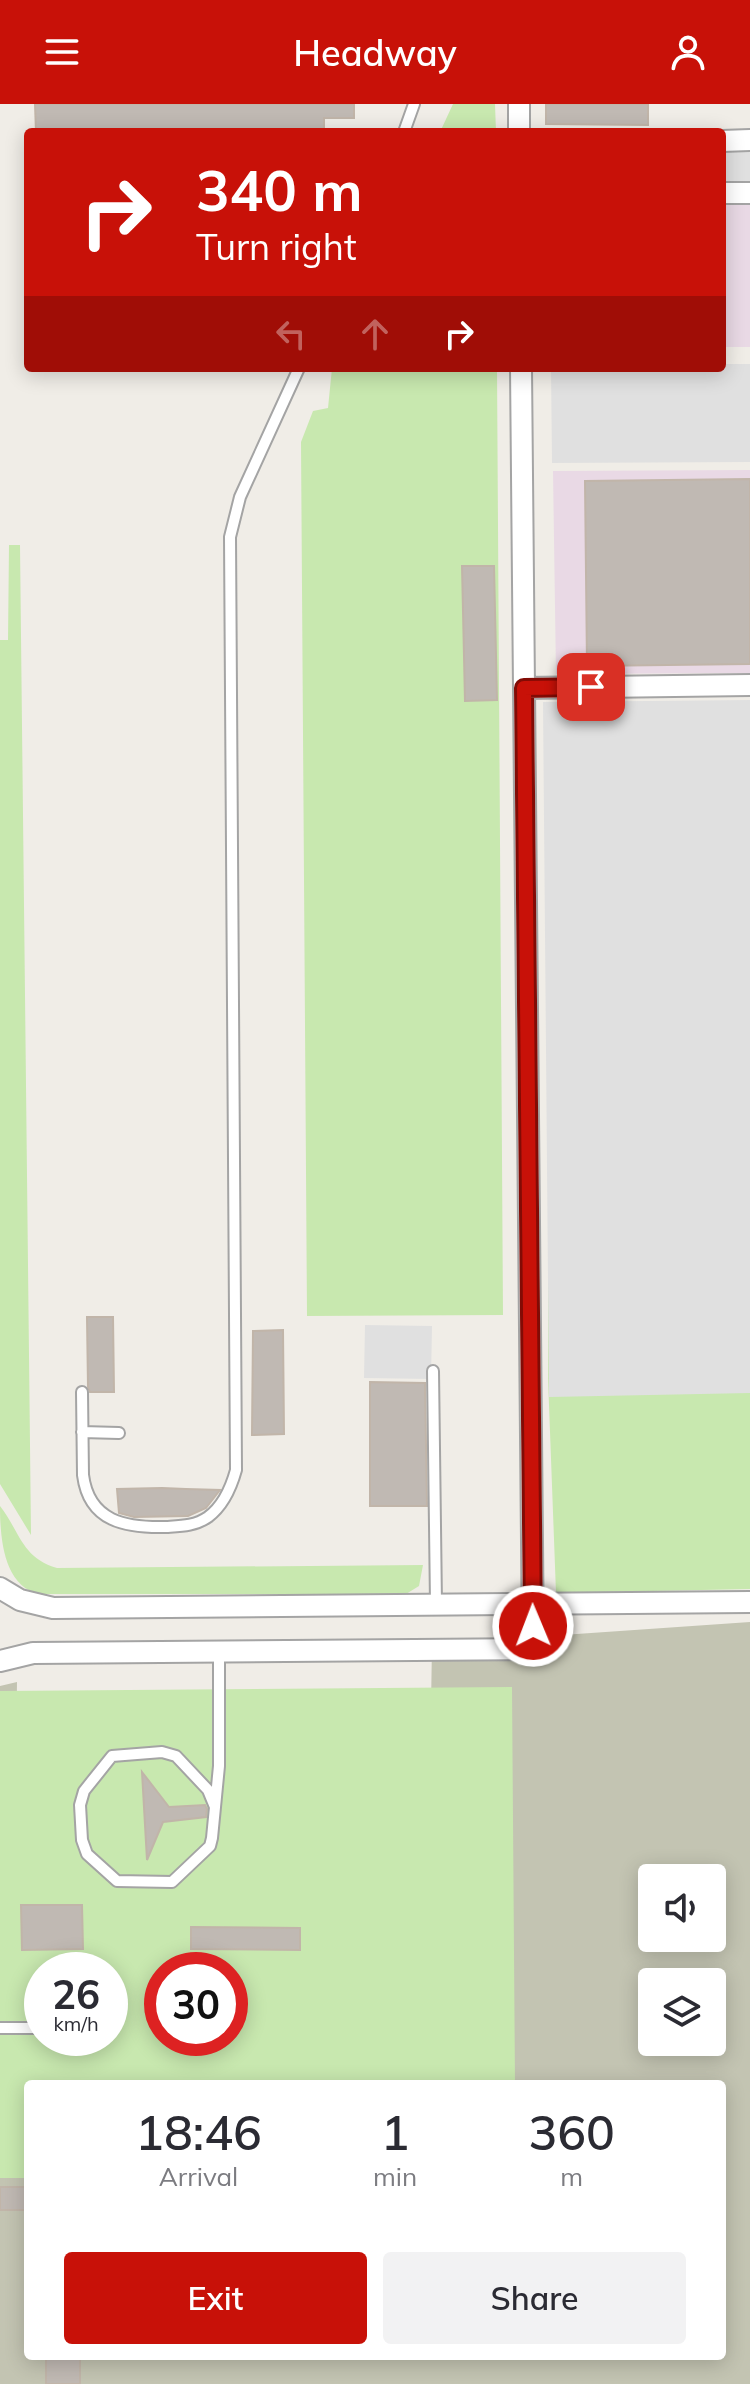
<!DOCTYPE html>
<html lang="en">
<head>
<meta charset="utf-8">
<style>
	body { margin:0; font-family:Mulish,sans-serif; background:#f2f2f3; color:#2b2b33; height:100vh; display:flex; flex-direction:column; font-size:30px; white-space:nowrap }
	* { box-sizing:border-box; margin:0 }
	p { font-size:26px; color:#7c7c81 }
	.icon { flex:none; width:44px; height:44px; fill:none; stroke:currentColor; stroke-width:2; stroke-linecap:round; stroke-linejoin:round }
	.map { position:relative; flex:1; overflow:hidden }
	.side { position:absolute; left:24px; top:1976px; width:702px; height:280px; display:flex; flex-direction:column; background:#fff; border-radius:8px; box-shadow:0 4px 20px #0003 }
	.side>* { flex:none }
	.guide { position:absolute; left:24px; top:24px; width:702px; height:244px; border-radius:8px; box-shadow:0 4px 20px #0003; background:#c81108; color:#fff; overflow:hidden }
	.tools { position:absolute; left:638px; top:1760px; display:grid; gap:16px }
	.tools a { display:grid; place-items:center; width:88px; height:88px; border-radius:8px; background:#fff; box-shadow:0 4px 20px #0003; font-size:40px }
	.speed { position:absolute; left:24px; top:1848px; display:flex; gap:16px; font-size:40px; font-weight:700; text-align:center }
	.speed>* { display:grid; place-content:center; width:104px; height:104px; border-radius:50%; background:#fff; box-shadow:0 4px 20px #0003; line-height:1 }
	.speed small { font-size:20px; font-weight:400 }
	.speed .limit { border:12px solid #d22; background:#fff; color:#111 }
	.pin { position:absolute; display:grid; place-items:center; width:68px; height:68px; color:#fff; margin:-34px; border-radius:16px; box-shadow:0 4px 12px #0006 }
	.me { position:absolute; width:88px; margin:-44px; rotate:359deg; stroke-linejoin:round; filter:drop-shadow(0 0 6px #0008) }
	.turn { display:flex; align-items:center; gap:28px; height:168px; padding:0 40px; font-size:36px }
	.turn .icon { width:104px; height:104px; stroke-width:2.5 }
	.turn b { display:block; font-size:56px; line-height:68px }
	.lanes { display:flex; align-items:center; height:76px; padding:0 40px; background:#0003; justify-content:center; gap:40px; direction:ltr }
	.lanes .off { opacity:.35 }
	.eta { display:flex; justify-content:space-evenly; align-items:center; height:136px; text-align:center }
	.eta b { font-size:48px; font-weight:600; line-height:56px }
	.primary-button { display:flex; gap:16px; margin-top:auto; padding:16px 40px }
	.primary-button a { flex:1; height:92px; border-radius:8px; background:#c81108; color:#fff; font-size:32px; font-weight:600; line-height:92px; text-align:center }
	.primary-button a+a { background:#f2f2f3; color:#2b2b33 }
	header { display:flex; justify-content:space-between; align-items:center; height:104px; padding:0 40px; background:#c81108; color:#fff; font-size:36px; font-weight:600 }
	.map>svg:first-child { display:block }
	.industrial { fill:#e9d9e5 }
	.construction { fill:#c3c4b2; fill-rule:evenodd }
	.grass { fill:#c8e8af; fill-rule:evenodd }
	.parking { fill:#e0e0e0 }
	.building { fill:#c0b9b3; stroke:#c1b5a9; stroke-width:2 }
	.lines { fill:none; stroke-linecap:round; stroke-linejoin:round }
	.service-casing { stroke:#a4a4a4; stroke-width:14 }
	.minor-casing { stroke:#a4a4a4; stroke-width:24 }
	.service { stroke:#fff; stroke-width:10 }
	.minor { stroke:#fff; stroke-width:20 }
	.route-casing { stroke:#820b05; stroke-width:20 }
	.route { stroke:#c81108; stroke-width:14 }
</style>
</head>
<body>
<header><svg class="icon" aria-label="menu" viewBox="0 0 24 24"><path d="M4 6h16M4 12h16M4 18h16"/></svg>Headway<svg class="icon" aria-label="person" viewBox="0 0 24 24"><circle cx="12" cy="8" r="4"/><path d="M4 21q1-7 8-7t8 7"/></svg></header>
<div class="map">
<svg width="750" height="2280" viewBox="0 0 750 2280">
	<rect width="100%" height="100%" fill="#f0ede7"/>
	<path class="industrial" d="M722 100H750V243H722Z
		M750 366V569L556 570 553 367Z"/>
	<path class="construction" d="M750 1518V2280H0V1582L17 1578 13 1856 427 1854 432 1540ZM652 1774H712V1834H652ZM42 1866H110V1934H42ZM162 1866H230V1934H162ZM652 1878H712V1938H652ZM28 1980H722V2252H28Z"/>
	<path class="grass" d="M453 0H495L496 28H440Z
		M332 264H497L503 1211 307 1212 301 338 313 307 328 304Z
		M9 441H20L31 1431 0 1380V536H8Z
		M750 1098V1485L556 1489 548 1274V1102Z
		M0 1402C20 1428 22 1454 57 1464L423 1461 419 1482 406 1490H40C3 1483 0 1432 0 1402Z
		M512 1583 515 1980H28V2074H0V1587ZM42 1866H110V1934H42ZM162 1866H230V1934H162Z"/>
	<path class="parking" d="M722 44H750V79L722 80Z
		M722 260H750V358L552 359 551 264H722Z
		M750 596V1289L549 1293 543 598Z
		M365 1221 432 1222 431 1275 364 1274Z"/>
	<path class="building" d="M35 0H354V14H324V28H36Z
		M546 0H648V21L546 20Z
		M750 375V560L587 562 585 377Z
		M462 462H494L497 596 465 597Z
		M87 1213H113L114 1288H90L88 1283Z
		M283 1226 284 1330 252 1331 253 1227Z
		M370 1278 425 1279 427 1402H370Z
		M162 1384 186 1385 220 1386 206 1404 188 1412 134 1413 119 1409 117 1385Z
		M142 1668 169 1703 205 1701 207 1705 206 1713 163 1718 147 1756Z
		M21 1801H82L83 1845 22 1846Z
		M191 1823 300 1824V1846L191 1845Z
		M0 2083H28V2106H0Z
		M46 2252H80V2280H46Z"/>
	<g class="lines">
		<defs>
			<path id="service" d="M404 28 414 0
				M433 1267 436 1500
				M82 1288 83 1371C89 1418 126 1424 166 1423 181 1422 195 1422 208 1413 223 1402 231 1384 236 1366L230 433 240 393 299 264
				M82 1328 119 1329
				M215 1703 208 1686 176 1652 162 1648 112 1652 84 1687 80 1701 82 1736 87 1750 117 1777 172 1778 210 1742 212 1734 219 1662V1547
				M0 1924H42"/>
			<path id="minor" d="M519 0V28
				M722 37 750 36
				M722 89H750
				M524 584 750 581
				M0 1484 20 1496 53 1504 750 1498
				M0 1557 33 1549 533 1545 521 264"/>
		</defs>
		<use href="#service" class="service-casing"/>
		<use href="#minor" class="minor-casing"/>
		<use href="#service" class="service"/>
		<use href="#minor" class="minor"/>
	</g>
	<g class="lines">
		<defs>
			<path id="route" d="M533 1522 524 584 591 583"/>
		</defs>
		<use href="#route" class="route-casing"/>
		<use href="#route" class="route"/>
	</g>
</svg>
<div class="tools">
<a><svg class="icon" aria-label="sound" viewBox="0 0 24 24"><path d="M4 9h4l5-4v14l-5-4H4zM17 9q2 3 0 6"/></svg></a>
<a><svg class="icon" aria-label="layers" viewBox="0 0 24 24"><path d="M12 4l9 5-9 5-9-5zM3 14l9 5 9-5"/></svg></a>
</div>
<div class="speed"><div>26<small>km/h</small></div><div class="limit">30</div></div>
<div class="pin" style="left:591px;top:583px;background:#d93025"><svg class="icon" aria-label="arrive" viewBox="0 0 24 24"><path d="M6 21V4h12l-3 4 3 4H6"/></svg></div>
<svg class="me" style="left:533px;top:1522px" viewBox="-20 -20 40 40"><circle r="17" fill="#c81108" stroke="#fff" stroke-width="3"/><path d="M0-11L8 9 0 5-8 9z" fill="#fff"/></svg>
<div class="guide">
<div class="turn"><svg class="icon" aria-label="right" viewBox="0 0 24 24"><path d="M7 20v-9h11M14 6l5 5-5 5"/></svg><div><b>340 m</b>Turn right</div></div>
<div class="lanes"><svg class="icon off" aria-label="left" viewBox="0 0 24 24"><path d="M17 20v-9H6M10 6l-5 5 5 5"/></svg><svg class="icon off" aria-label="ahead" viewBox="0 0 24 24"><path d="M12 20V5M6 11l6-6 6 6"/></svg><svg class="icon" aria-label="right" viewBox="0 0 24 24"><path d="M7 20v-9h11M14 6l5 5-5 5"/></svg></div>
</div>
<section class="side">
<div class="eta">
<div><b>18:46</b><p>Arrival</p></div>
<div><b>1</b><p>min</p></div>
<div><b>360</b><p>m</p></div>
</div>
<div class="primary-button"><a>Exit</a><a>Share</a></div>
</section>
</div>
</body>
</html>
